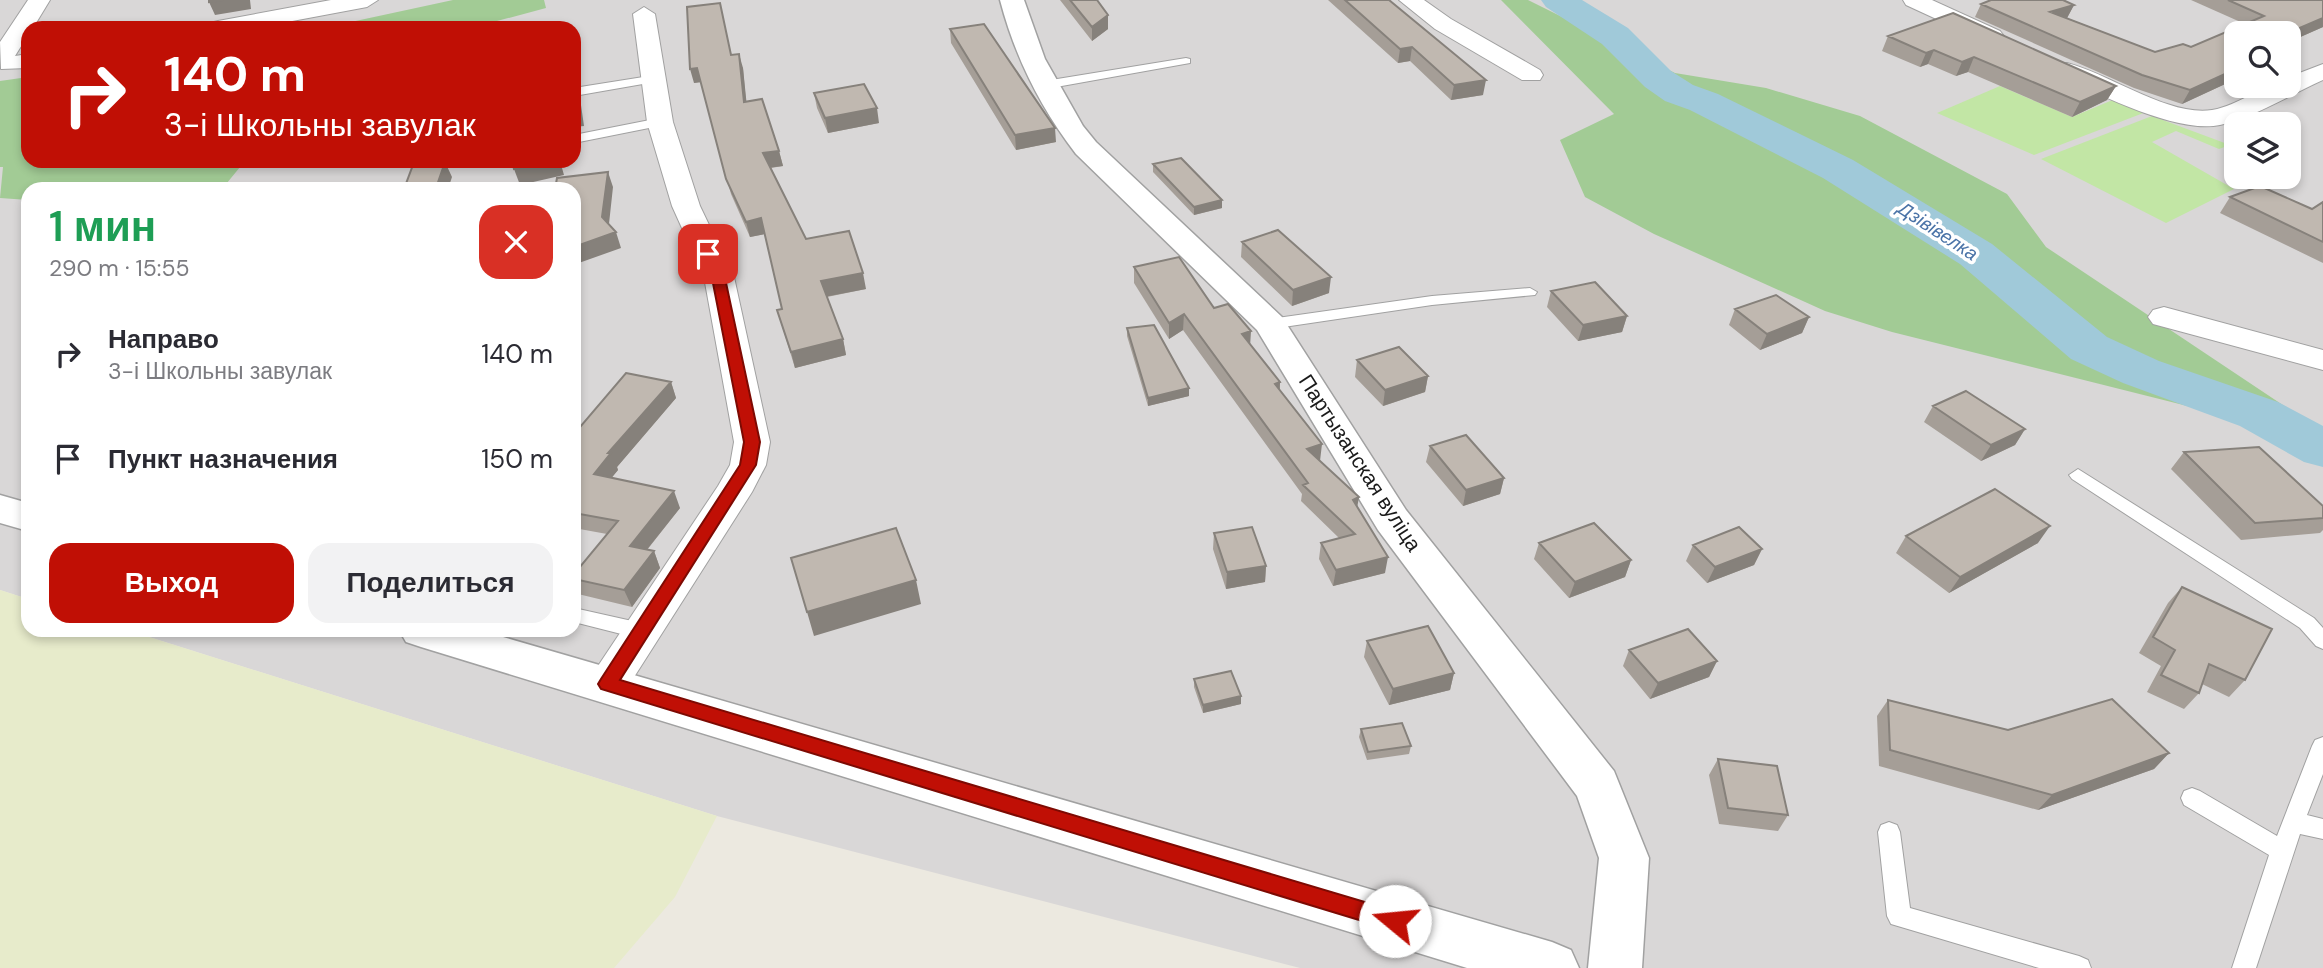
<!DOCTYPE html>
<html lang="ru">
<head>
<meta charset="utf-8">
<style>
	body { margin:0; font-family:"DM Sans",sans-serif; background:#f2f2f3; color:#2b2b33; height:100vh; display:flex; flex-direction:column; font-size:26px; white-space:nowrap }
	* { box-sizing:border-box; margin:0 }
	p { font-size:23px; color:#7c7c81 }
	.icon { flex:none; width:38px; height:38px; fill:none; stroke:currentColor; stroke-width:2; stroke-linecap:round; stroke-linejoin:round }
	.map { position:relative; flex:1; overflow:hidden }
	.side { position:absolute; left:21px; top:182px; width:560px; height:455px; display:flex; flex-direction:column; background:#fff; border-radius:21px; box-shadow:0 4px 10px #0003 }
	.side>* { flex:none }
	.guide { position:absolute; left:21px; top:21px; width:560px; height:147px; border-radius:21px; box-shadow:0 4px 10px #0003; background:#c00f05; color:#fff; overflow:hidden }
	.tools { position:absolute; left:2224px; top:21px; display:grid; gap:14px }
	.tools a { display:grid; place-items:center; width:77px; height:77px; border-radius:14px; background:#fff; box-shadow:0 4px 10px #0003; font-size:35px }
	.pin { position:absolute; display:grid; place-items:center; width:60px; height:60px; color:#fff; margin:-30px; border-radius:14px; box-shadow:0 4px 10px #0006 }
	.me { position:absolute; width:77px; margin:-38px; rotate:287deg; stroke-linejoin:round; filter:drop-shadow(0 0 5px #0008) }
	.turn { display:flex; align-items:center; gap:24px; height:147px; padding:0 28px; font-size:32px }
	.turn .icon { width:91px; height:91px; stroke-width:2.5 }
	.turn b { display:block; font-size:49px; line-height:60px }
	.round { display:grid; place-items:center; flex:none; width:74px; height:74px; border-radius:21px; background:#f2f2f3 }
	.summary { display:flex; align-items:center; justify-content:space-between; height:119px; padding:0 28px }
	h1 { font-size:42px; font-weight:600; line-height:52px; color:#1e9e55 }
	.primary-button { display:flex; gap:14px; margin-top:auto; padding:14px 28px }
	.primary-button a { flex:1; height:80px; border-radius:21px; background:#c00f05; color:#fff; font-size:28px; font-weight:600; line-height:80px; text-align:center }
	.primary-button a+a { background:#f2f2f3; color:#2b2b33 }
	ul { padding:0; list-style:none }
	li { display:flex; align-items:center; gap:21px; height:105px; padding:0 28px }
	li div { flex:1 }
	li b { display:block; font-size:26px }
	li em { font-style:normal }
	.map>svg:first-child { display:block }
	.residential { fill:#d9d7d7; fill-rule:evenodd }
	.farmland { fill:#e7ebcb }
	.grass { fill:#c2e6a5 }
	.forest { fill:#a2cb95 }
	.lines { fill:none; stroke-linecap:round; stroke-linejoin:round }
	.river { fill:#a0c9d9; fill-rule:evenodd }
	.service-casing { stroke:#a1a1a1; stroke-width:2 }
	.minor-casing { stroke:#a1a1a1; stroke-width:2 }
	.tertiary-casing { stroke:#a1a1a1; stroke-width:3 }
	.service { fill:#fff; fill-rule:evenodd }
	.minor { fill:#fff; fill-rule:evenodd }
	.tertiary { fill:#fff; fill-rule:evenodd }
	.wall { fill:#a59e97 }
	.shaded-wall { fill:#86817b }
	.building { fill:#c0b8b0; stroke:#86817b; stroke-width:2 }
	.route { fill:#c00f05; stroke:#7d0a03; stroke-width:2 }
	.labels { text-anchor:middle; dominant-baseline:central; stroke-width:7; stroke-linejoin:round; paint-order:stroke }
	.far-water-label { font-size:19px; font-style:italic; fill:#4a73a7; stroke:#fff }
	.street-label { font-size:21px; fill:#1a1a1a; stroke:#fff }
</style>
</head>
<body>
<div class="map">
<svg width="2323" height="968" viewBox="0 0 2323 968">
	<rect width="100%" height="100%" fill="#ece9e0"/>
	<path class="residential" d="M0 0H2323V968H1300L717 816 127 630H574V189H28V599L0 590ZM28 28H574V161H28ZM2236 33H2289V86H2236ZM2236 124H2289V177H2236Z"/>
	<path class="farmland" d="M0 590 28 599V630H127L717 816 675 897 614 968H0Z"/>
	<path class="grass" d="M2000 86 2072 117 2115 99 2146 112 2034 155 1937 113Z
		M2152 116 2230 145 2219 149 2176 131 2152 142 2234 189 2166 223 2041 159Z"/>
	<path class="forest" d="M453 0H544L546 8 471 28H323Z
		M1501 0H1528L1675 73 1766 88 1860 116 2007 194 2046 247 2323 432V440L1892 332 1825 311 1654 234 1585 197 1560 140 1614 114Z
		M28 77V161H245L222 189H28V200L0 198 3 167H0V81Z"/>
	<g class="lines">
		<path class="river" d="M1541 0H1582L1628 28 1671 71 1693 85 1718 94 1853 160 1992 244 2107 337 2159 361 2278 402 2323 426V467L2304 462 2240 426 2123 383 2071 359 1960 264 1823 178 1690 110 1665 101 1645 87 1602 44 1546 7Z"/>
		<defs>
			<path id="service" d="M1186 58 1190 59V63L1045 89 1039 85 1045 81Z
				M656 75 660 77V81L574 96V88Z
				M660 118 664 119V125L574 143V135Z
				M1530 288 1537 292 1535 295 1432 305 1270 329 1262 324 1270 319 1432 296Z
				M2078 469 2314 618 2323 628V649L2316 646 2300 628 2072 479 2069 475Z
				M574 608 641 623 648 626 651 631 648 636 641 639 574 622Z
				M2323 737V774L2307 815 2323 819V839L2300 834 2256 968H2232L2269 855 2184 805 2181 798 2184 791 2192 788 2200 791 2277 836 2312 746 2315 740Z
				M1889 822 1897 825 1900 832 1910 908 2079 956 2088 960 2091 968H2039L1891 924 1887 916 1878 832 1881 825Z"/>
			<path id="minor" d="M28 0H50L33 28H28V35L15 56 28 54V68L1 69 0 42Z
				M331 0H378L367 7 255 28H206L210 23 218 21Z
				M1399 0H1424L1451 19 1540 70 1543 75 1540 80H1522L1435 29Z
				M1903 0H1932L2000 31 2004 36 2000 41H1984L1906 5Z
				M644 7 655 14 673 122 700 206 734 277 770 442 766 465 752 492 622 696 607 701 592 696 586 684 718 486 730 465 734 442 704 277 672 206 647 122 633 14Z
				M2067 63C2108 73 2169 117 2212 110 2241 105 2255 86 2289 86V77L2323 64V80C2292 94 2252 118 2220 125 2177 134 2098 94 2058 75L2055 70 2058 65Z
				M2164 307 2323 350V370L2153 324 2148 317 2153 310Z"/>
			<path id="tertiary" d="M1000 0H1024L1045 59 1083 126 1096 142 1282 317 1406 510 1614 771 1649 858 1642 968H1588L1599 858 1577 796 1378 530 1257 330 1076 154C1040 107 1015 57 1000 0Z
				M0 495 28 503V531L0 523Z
				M399 630H479L1552 942 1571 950 1579 968H1467L421 647 406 642Z"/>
		</defs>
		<use href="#service" class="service-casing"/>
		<use href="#minor" class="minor-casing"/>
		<use href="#tertiary" class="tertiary-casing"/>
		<use href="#service" class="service"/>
		<use href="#minor" class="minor"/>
		<use href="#tertiary" class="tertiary"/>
	</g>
	<path class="wall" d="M1060 0H1097L1108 29 1092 41Z
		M1328 0H1389L1483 95 1451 100 1410 61 1398 63Z
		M2191 0H2323V27L2289 42V33H2236V79L2182 104 2134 88 1975 17 1981 4 2074 5 2067 18 2155 52 2191 47 2245 24Z
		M720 3 731 55 743 68 746 102 779 151 783 166 771 168 806 239 866 289 827 297 843 339 846 355 795 368 777 310 782 309 765 234 750 237 731 194 701 82 694 83Z
		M950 29 1056 142 1016 150 951 43Z
		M1888 36 2116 86 2107 100 2072 117 1968 72 1956 76 1928 64 1920 67 1882 51Z
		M814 93 879 123 828 133 817 108Z
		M1153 164 1222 208 1194 215 1153 172Z
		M2230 197 2312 209 2323 202V263L2220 213Z
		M1242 242 1329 293 1292 306 1241 257Z
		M1134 267 1214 308 1250 344 1280 382V390L1320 461 1357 508 1385 573 1333 586 1319 559 1321 543 1339 538 1301 501 1302 494 1183 330 1169 339 1134 283Z
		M1551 291 1627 316 1622 332 1578 341 1547 307Z
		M1735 309 1809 317 1802 333 1760 350 1729 325Z
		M1127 328 1189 396 1148 406 1127 336Z
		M1357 360 1428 376 1425 392 1383 406 1355 377Z
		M671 382 676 398 617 467 618 470 611 478 680 508 647 550 654 551 660 568 632 607 578 594 574 585V574L607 534 574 528V434Z
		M1933 406 2025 429 2015 445 1981 461 1924 422Z
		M1430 446 1504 478 1500 494 1463 506 1426 462Z
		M2184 452 2323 506V530L2320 533 2241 540 2171 469Z
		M1214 533 1266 566 1265 582 1226 589 1213 549Z
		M1906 536 2038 543 1949 593 1896 553Z
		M1539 543 1631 560 1625 577 1569 598 1534 559Z
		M1693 545 1762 549 1754 565 1707 583 1686 561Z
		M2182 587 2245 680 2229 697 2202 684 2199 693 2184 709 2147 692 2161 666 2139 653 2168 603Z
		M1367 641 1454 673 1450 690 1389 705 1364 657Z
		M1629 650 1717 661 1709 677 1650 699 1623 666Z
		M1194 679 1241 696V704L1203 713 1194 687Z
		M1888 700 2008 730 2169 753 2154 769 2038 810 1879 766 1877 716Z
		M1361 729 1411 746 1409 754 1367 760 1359 737Z
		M1718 759 1788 815 1778 831 1719 824 1709 775Z"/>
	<path class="shaded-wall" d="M223 0H250L251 9 215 15 209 2Z
		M2074 5 2067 18 2050 12Z
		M1108 15V29L1092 41V27Z
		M2323 18V27L2289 42V33Z
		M1412 47 1410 61 1398 63 1400 49Z
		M1934 50 1928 64 1920 67 1926 53Z
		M739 54 743 68 748 117 744 102Z
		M574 57 578 85H576L580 98 584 126 574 127Z
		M1974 57 1968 72 1956 76 1962 62Z
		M697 68 701 82 694 83 690 69Z
		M2236 69V79L2182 104 2190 90Z
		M1486 80 1483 95 1451 100 1454 85Z
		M2116 86 2107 100 2072 117 2080 102Z
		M877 108 879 123 828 133 825 118Z
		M1055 128 1056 142 1016 150 1015 135Z
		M779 151 783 166 767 168 763 153Z
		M553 161H560L564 175 520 185 514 169Z
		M445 162 452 177 448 189H431Z
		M608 172 613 187 608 233 602 217Z
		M1222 200V208L1194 215V207Z
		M761 218 765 234 750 237 746 222Z
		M616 232 621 248 576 264 574 259V247Z
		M863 273 866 289 824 297 821 281Z
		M1331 277 1329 293 1292 306 1293 290Z
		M1184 314 1183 330 1169 339V323Z
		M1627 316 1622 332 1578 341 1583 325Z
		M1809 317 1802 333 1760 350 1767 334Z
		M1251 331 1250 347 1242 334Z
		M843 339 846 355 795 368 791 352Z
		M1428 376 1425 392 1383 406 1385 390Z
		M671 382 676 398 617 467 618 470 601 491 594 474 608 453Z
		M1280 382 1279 398 1275 384Z
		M1189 388V396L1148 406V398Z
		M2025 429 2015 445 1981 461 1991 445Z
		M1322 444 1320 461 1307 449Z
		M1504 478 1500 494 1463 506 1466 490Z
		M674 491 680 508 637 562 630 546Z
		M1359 497 1356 514 1353 500Z
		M2050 526 2038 543 1949 593 1960 577Z
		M1762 549 1754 565 1707 583 1715 567Z
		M654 551 660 568 632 607 624 590Z
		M1388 557 1385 573 1333 586 1336 570Z
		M1631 560 1625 577 1569 598 1575 582Z
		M1266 566 1265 582 1226 589 1227 572Z
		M916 580 921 604 814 636 807 612Z
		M1717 661 1709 677 1650 699 1658 683Z
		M1454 673 1450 690 1389 705 1393 689Z
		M1241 696V704L1203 713V705Z
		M2169 753 2154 769 2038 810 2052 795Z"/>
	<path class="building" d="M209 0H223L209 2Z
		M1070 0H1097L1108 15 1092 27Z
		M1345 0H1389L1486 80 1454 85 1412 47 1400 49Z
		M1991 0H2063L2074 5 2050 12 2155 52 2183 44 2191 47 2264 16 2228 0H2323V18L2288 33H2236V69L2190 90 2142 75 1981 4Z
		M720 3 731 55 739 54 744 102 762 99 779 151 763 153 806 239 849 231 863 273 821 281 843 339 791 352 777 310 782 309 761 218 746 222 726 179 697 68 690 69 687 7Z
		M1953 13 2116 86 2080 102 1974 57 1962 62 1934 50 1926 53 1888 36Z
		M984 24 1055 128 1015 135 950 29Z
		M574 83H575L579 111 574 112Z
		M864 84 877 108 825 118 814 93Z
		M1181 158 1222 200 1194 207 1153 164Z
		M512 161H553L514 169Z
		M445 162 436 188 404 189 413 165Z
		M608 172 602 217 616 232 574 247V189H555L557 178Z
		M2260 186 2312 209 2323 202V242L2230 197Z
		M1278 230 1331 277 1293 290 1242 242Z
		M1179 257 1214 308 1228 304 1251 331 1242 334 1280 382 1275 384 1322 444 1307 449 1359 497 1353 500 1388 557 1336 570 1321 543 1355 534 1303 485 1308 483 1184 314 1169 323 1134 267Z
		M1595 282 1627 316 1583 325 1551 291Z
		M1776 295 1809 317 1767 334 1735 309Z
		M1154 325 1189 388 1148 398 1127 328Z
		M1399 347 1428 376 1385 390 1357 360Z
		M626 373 671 382 608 453H611L594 474 674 491 630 546 654 551 624 590 574 579V574L618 521 574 513V434Z
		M1966 391 2025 429 1991 445 1933 406Z
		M1466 435 1504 478 1466 490 1430 446Z
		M2259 447 2323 506V518L2255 523 2184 452Z
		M1995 489 2050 526 1960 577 1906 536Z
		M1594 523 1631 560 1575 582 1539 543Z
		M1252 527 1266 566 1227 572 1214 533Z
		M1739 527 1762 549 1715 567 1693 545Z
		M896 528 916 580 807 612 791 558Z
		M2182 587 2272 629 2245 680 2209 664 2199 693 2161 675 2175 650 2153 637Z
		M1428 626 1454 673 1393 689 1367 641Z
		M1688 629 1717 661 1658 683 1629 650Z
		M1231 671 1241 696 1203 705 1194 679Z
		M2112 699 2169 753 2052 795 1890 750 1888 700 2008 730Z
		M1402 723 1411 746 1368 752 1361 729Z
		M1718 759 1777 766 1788 815 1728 808Z"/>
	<path class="route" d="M703 251H712L725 278 760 442 756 465 620 680 1395 911 1402 913 1405 921 1402 928 1395 931 601 689 598 684 601 679 740 465 744 442 712 278 701 254Z"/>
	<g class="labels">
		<g class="far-water-label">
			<text transform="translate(1938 231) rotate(33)">Дзівівелка</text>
		</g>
		<g class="street-label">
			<text transform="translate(1360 463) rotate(57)">Партызанская вуліца</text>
		</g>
	</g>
</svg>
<div class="tools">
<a><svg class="icon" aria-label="search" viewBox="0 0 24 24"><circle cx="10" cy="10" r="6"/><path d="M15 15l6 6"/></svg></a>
<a><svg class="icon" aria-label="layers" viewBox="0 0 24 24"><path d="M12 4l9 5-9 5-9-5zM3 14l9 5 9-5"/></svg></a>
</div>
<div class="pin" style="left:708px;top:254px;background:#d93025"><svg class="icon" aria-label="arrive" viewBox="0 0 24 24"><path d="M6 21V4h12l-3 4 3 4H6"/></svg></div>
<svg class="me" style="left:1395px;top:921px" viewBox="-20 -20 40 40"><circle r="19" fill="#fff"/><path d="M0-13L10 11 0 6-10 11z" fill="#c00f05"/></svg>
<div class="guide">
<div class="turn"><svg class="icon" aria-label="right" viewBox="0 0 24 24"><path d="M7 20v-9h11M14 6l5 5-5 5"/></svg><div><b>140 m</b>3-і Школьны завулак</div></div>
</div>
<section class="side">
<div class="summary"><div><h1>1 мин</h1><p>290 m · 15:55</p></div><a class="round" style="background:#d93025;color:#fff"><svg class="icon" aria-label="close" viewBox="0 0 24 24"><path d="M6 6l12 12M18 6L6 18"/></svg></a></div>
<ul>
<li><svg class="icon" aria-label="right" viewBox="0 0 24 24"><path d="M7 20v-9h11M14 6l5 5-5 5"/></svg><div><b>Направо</b><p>3-і Школьны завулак</p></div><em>140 m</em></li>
<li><svg class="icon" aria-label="arrive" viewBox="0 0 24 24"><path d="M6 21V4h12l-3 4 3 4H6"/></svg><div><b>Пункт назначения</b></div><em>150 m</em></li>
</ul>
<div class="primary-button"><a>Выход</a><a>Поделиться</a></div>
</section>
</div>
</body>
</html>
